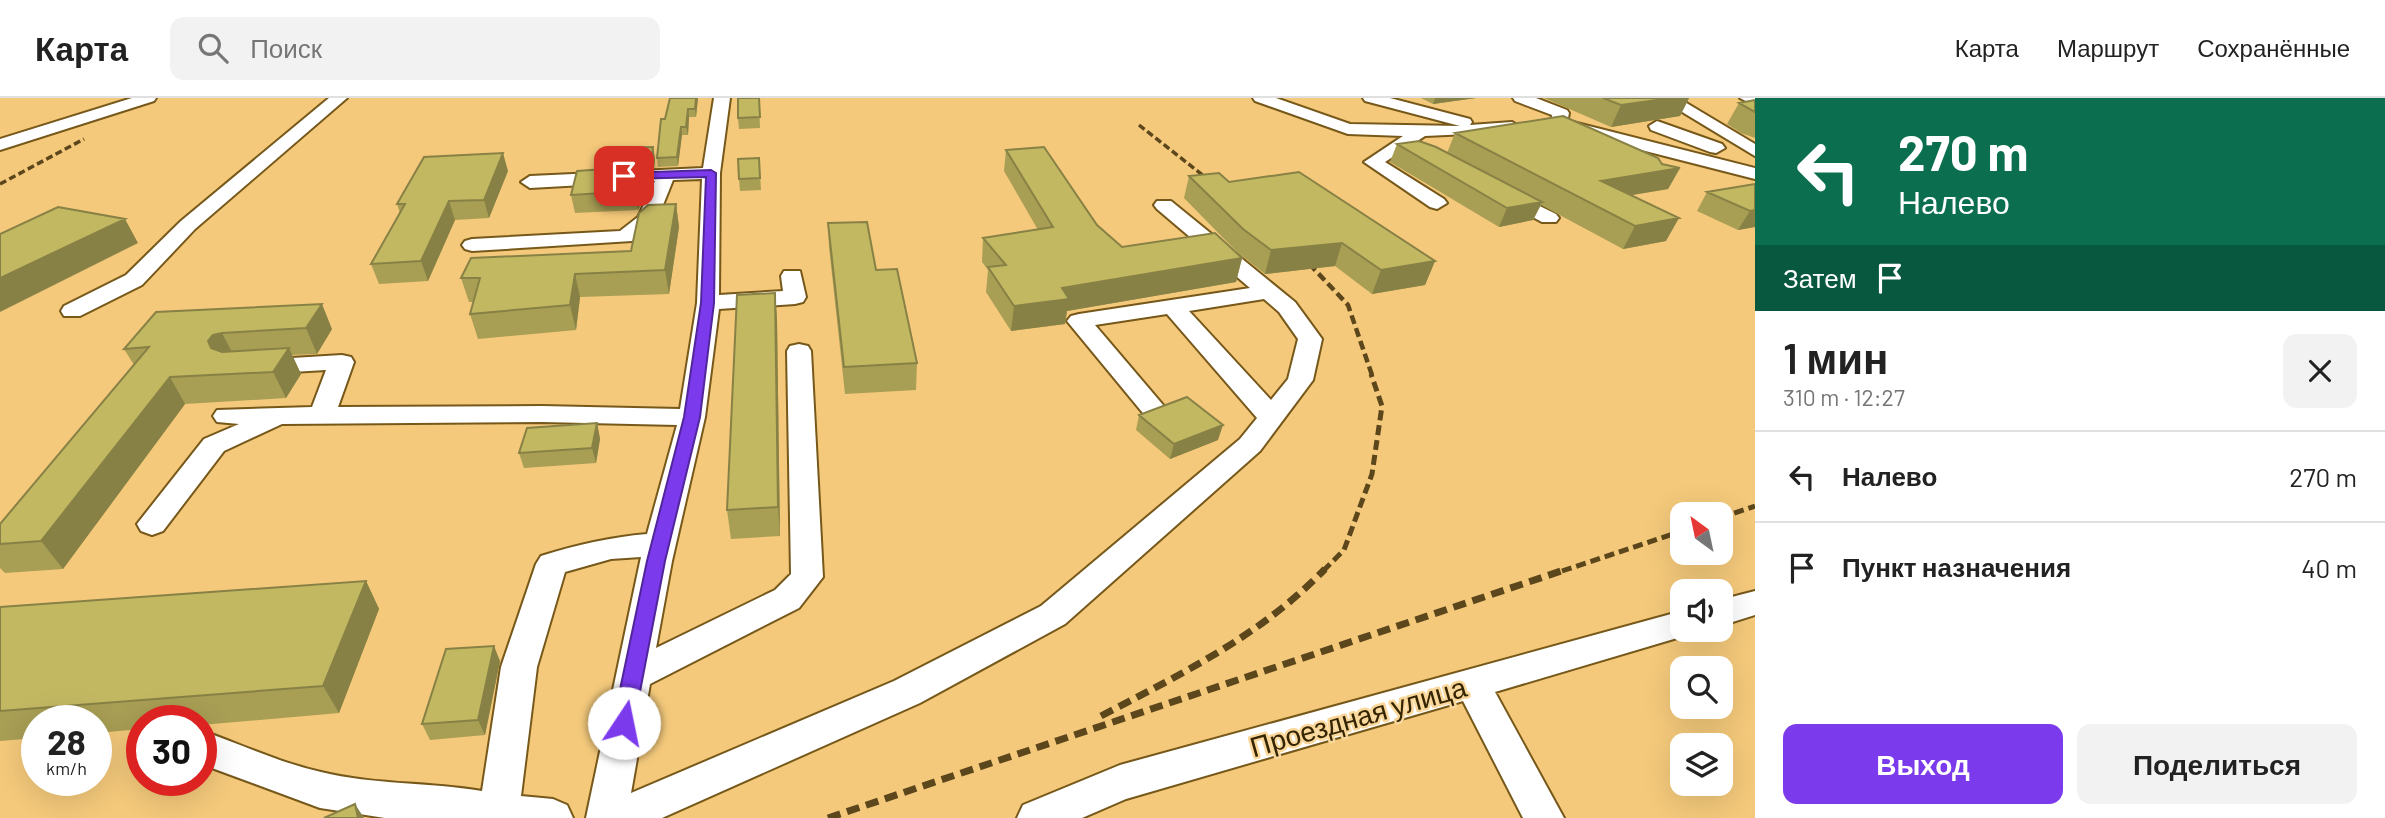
<!DOCTYPE html>
<html lang="ru">
<head>
<meta charset="utf-8">
<style>
	body { margin:0; font-family:Barlow,sans-serif; background:#f2f2f2; color:#222; height:100vh; display:flex; flex-direction:column; font-size:26px; white-space:nowrap }
	* { box-sizing:border-box; margin:0 }
	p { font-size:23px; color:#767676 }
	.icon { flex:none; width:38px; height:38px; fill:none; stroke:currentColor; stroke-width:2; stroke-linecap:round; stroke-linejoin:round }
	.map { position:relative; flex:1; overflow:hidden }
	.details { display:flex; flex-direction:column; background:#fff; width:630px }
	.details>* { flex:none }
	.top-card { background:#0b6e4f; color:#fff; overflow:hidden }
	.needle { width:46px; rotate:327deg }
	.tools { position:absolute; left:1670px; top:404px; display:grid; gap:14px }
	.tools a { display:grid; place-items:center; width:63px; height:63px; border-radius:14px; background:#fff; box-shadow:0 7px 28px #0002; font-size:35px }
	.speed { position:absolute; left:21px; top:607px; display:flex; gap:14px; font-size:35px; font-weight:700; text-align:center }
	.speed>* { display:grid; place-content:center; width:91px; height:91px; border-radius:50%; background:#fff; box-shadow:0 7px 28px #0002; line-height:1 }
	.speed small { font-size:18px; font-weight:400 }
	.speed .limit { border:10px solid #d22; background:#fff; color:#111 }
	.pin { position:absolute; display:grid; place-items:center; width:60px; height:60px; color:#fff; margin:-30px; border-radius:14px; box-shadow:0 4px 10px #0006 }
	.me { position:absolute; width:77px; margin:-38px; rotate:11deg; stroke-linejoin:round; filter:drop-shadow(0 0 5px #0008) }
	.turn { display:flex; align-items:center; gap:24px; height:147px; padding:0 28px; font-size:32px }
	.turn .icon { width:91px; height:91px; stroke-width:2.5 }
	.turn b { display:block; font-size:49px; line-height:60px }
	.then { display:flex; align-items:center; height:66px; padding:0 28px; background:#0003; gap:14px; font-size:26px }
	.round { display:grid; place-items:center; flex:none; width:74px; height:74px; border-radius:14px; background:#f2f2f2 }
	.overview { display:flex; align-items:center; justify-content:space-between; height:119px; padding:0 28px }
	h1 { font-size:42px; font-weight:600; line-height:52px }
	.button { display:flex; gap:14px; margin-top:auto; padding:14px 28px }
	.button a { flex:1; height:80px; border-radius:14px; background:#7c3aed; color:#fff; font-size:28px; font-weight:600; line-height:80px; text-align:center }
	.button a+a { background:#f2f2f2; color:#222 }
	ul { padding:0; list-style:none }
	li { display:flex; align-items:center; gap:21px; height:91px; padding:0 28px; border-top:2px solid #e0e0e0 }
	li div { flex:1 }
	li b { display:block; font-size:26px }
	li em { font-style:normal }
	header { display:flex; align-items:center; gap:42px; box-sizing:border-box; height:98px; padding:0 35px; background:#fff; border-bottom:2px solid #e0e0e0 }
	header strong { font-size:33px }
	nav { display:flex; gap:38px; margin-inline-start:auto; font-size:24px }
	.search { width:490px; height:63px; background:#f2f2f2; display:flex; align-items:center; gap:18px; box-sizing:border-box; padding:0 24px; border-radius:14px; color:#767676; font-size:26px }
	main { display:flex; flex:1; min-height:0 }
	.map>svg:first-child { display:block }
	.lines { fill:none; stroke-linecap:round; stroke-linejoin:round }
	.minor-casing { stroke:#76581a; stroke-width:4 }
	.minor { fill:#fff; fill-rule:evenodd }
	.rail-far3 { stroke:#5c461b; stroke-width:3.5; stroke-dasharray:7 3.5; stroke-linecap:butt }
	.rail-far2 { stroke:#5c461b; stroke-width:4.5; stroke-dasharray:9 4.5; stroke-linecap:butt }
	.rail-far1 { stroke:#5c461b; stroke-width:5; stroke-dasharray:10 5; stroke-linecap:butt }
	.rail { stroke:#5c461b; stroke-width:7; stroke-dasharray:13 7; stroke-linecap:butt }
	.wall { fill:#a89e54 }
	.shaded-wall { fill:#888145 }
	.building { fill:#c3b862; stroke:#888145; stroke-width:2 }
	.route { fill:#7c3aed; stroke:#51269a; stroke-width:2 }
	.labels { text-anchor:middle; dominant-baseline:central; stroke-width:5; stroke-linejoin:round; paint-order:stroke }
	.near-street-label { font-size:28px; fill:#342402; stroke:#fad89b }
</style>
</head>
<body>
<header>
<strong>Карта</strong>
<div class="search"><svg class="icon" aria-label="search" viewBox="0 0 24 24"><circle cx="10" cy="10" r="6"/><path d="M15 15l6 6"/></svg>Поиск</div>
<nav><a>Карта</a><a>Маршрут</a><a>Сохранённые</a></nav>
</header>
<main>
<div class="map">
<svg width="1755" height="720" viewBox="0 0 1755 720">
	<rect width="100%" height="100%" fill="#f4c97b"/>
	<g class="lines">
		<defs>
			<path id="minor" d="M132 0H156L154 3 0 52V41Z
				M329 0H347L195 131 142 187 80 218H64L61 213 64 208 126 177 181 123Z
				M714 0H730L720 75 719 197 783 193 781 178 784 173H800L806 199 803 204 795 206 719 211 705 319 672 463 656 550 775 492 791 476 787 253 790 248 799 246 808 248 811 253 823 479 799 510 650 586 631 695 894 583 1041 508 1240 341 1257 320 1167 216 1095 227 1169 314 1165 320 1156 322 1147 320 1067 223 1071 218 1079 216 1250 190 1157 111 1154 107 1157 103H1171L1295 204 1322 241 1313 282 1260 353 1065 526 920 605 662 720H586L641 459 611 461 565 474 537 569 521 698 553 701 567 707 573 720H385L320 710 201 666 203 633C242 647 281 665 321 674 374 687 429 684 482 693L501 569 536 466 541 458C576 447 611 439 647 436L677 327 542 324 282 326 224 353 163 433 152 437 141 433 137 426 204 341 239 326 217 324 213 318 217 312 312 309 326 272 258 276 249 274 246 269 249 264 258 262 342 257 351 259 354 264 338 309 542 308 680 311 697 205 702 81 673 82 657 122 632 143 472 153 465 151 462 147 465 143 472 141 620 133 638 119 655 83 530 90 521 84 530 78 703 70ZM1264 201 1279 214 1298 241 1288 281 1271 302 1189 213Z
				M1253 0H1276L1350 26 1460 28 1365 3 1363 0H1390L1470 21 1472 24 1470 27 1512 24 1520 29 1512 34 1425 38 1385 64 1444 101 1447 105 1437 111 1430 109 1364 64 1403 38 1348 36 1255 3Z
				M1513 0H1536L1567 12 1569 15 1567 25 1573 24 1755 70V81L1567 33 1565 29 1553 30 1551 26 1552 17 1515 3Z
				M1659 0H1678L1755 46V58Z
				M1740 0H1755V8Z
				M1657 23 1722 46 1725 50 1716 55 1710 54 1651 32 1649 28Z
				M1503 90 1556 116 1559 120 1556 124H1542L1496 100 1494 96 1496 92Z
				M1755 493V517L1720 528V502Z
				M1682 513V532H1696L1694 535 1495 594 1564 720H1523L1463 603 1126 701 1082 720H1017L1023 707 1120 667Z"/>
		</defs>
		<use href="#minor" class="minor-casing"/>
		<use href="#minor" class="minor"/>
		<path class="rail-far3" d="M1139 27 1219 90
			M0 86 84 41"/>
		<path class="rail-far2" d="M1300 156 1348 207 1372 277"/>
		<path class="rail-far1" d="M1720 420 1755 408
			M1323 473 1344 452 1372 376 1382 308 1371 276
			M1562 473 1682 433"/>
		<path class="rail" d="M1101 618C1183 575 1260 538 1325 471
			M828 720 1567 471"/>
	</g>
	<path class="wall" d="M670 0H698L696 19H689L688 37H682L678 68 658 69 657 60Z
		M759 0 760 30 739 31 738 20Z
		M1421 0H1476L1433 6Z
		M1544 0H1689L1680 18 1611 29Z
		M1755 2V40L1741 35 1727 26 1739 5Z
		M1455 35 1662 66 1680 70 1668 91 1632 97 1666 143 1623 151 1541 107 1533 122 1499 129 1390 64 1397 46 1447 55Z
		M653 49 655 61 654 70H648L651 86 638 112 575 115 571 97 615 70 613 59Z
		M1006 52 1122 149 1242 160 1236 184 1067 213 1065 226 1011 233 986 194 988 172 982 164 983 140 1038 132 1004 73Z
		M759 60 761 92 740 93 739 81Z
		M508 73 489 120 455 122 428 183 379 186 371 166 400 115 397 106Z
		M1189 78 1435 163 1425 187 1372 196 1335 168 1265 176 1237 154 1184 100Z
		M1755 86V129L1738 132 1697 113 1707 94Z
		M676 106 679 129 669 196 580 199 576 232 478 241 470 216 473 204H469L461 180 631 153Z
		M828 125 876 172 917 265 916 292 845 296 829 149Z
		M775 195 777 221 780 438 731 441 727 412Z
		M156 214 332 231 317 256 292 257 301 276 286 300 185 306 63 471 5 475 0 470V426L134 267 124 251Z
		M1139 317 1218 342 1170 361 1136 332Z
		M597 325 600 341 596 365 524 370 519 355Z
		M366 483 379 511 339 615 201 627V623H142V631L96 635V623H37V640L0 643V509Z
		M500 563 485 637 430 642 422 626Z"/>
	<path class="shaded-wall" d="M696 0H698L696 19 695 11Z
		M1435 0H1476L1433 6Z
		M1671 0H1689L1680 18 1611 29 1621 7Z
		M688 11 689 19 688 37 686 29Z
		M681 29 682 37 678 68 677 59Z
		M653 49 655 61 654 70 652 57Z
		M503 55 508 73 489 120 484 102Z
		M648 68 651 86 638 112 635 93Z
		M1680 70 1668 91 1590 104 1601 83Z
		M449 103 455 122 428 183 421 163Z
		M1542 104 1533 122 1499 129 1507 110Z
		M676 106 679 129 669 196 665 172Z
		M1755 112V129L1738 132 1750 113Z
		M1679 120 1666 143 1623 151 1635 128Z
		M125 121 138 145 0 214V180Z
		M1342 145 1335 168 1265 176 1271 152Z
		M1242 160 1236 184 1067 213 1065 226 1011 233 1014 208 1062 190Z
		M1435 163 1425 187 1372 196 1381 172Z
		M575 176 580 199 576 232 570 207Z
		M775 195 777 221 780 438 778 409Z
		M322 206 332 231 317 256 306 230Z
		M222 235 235 260 211 250 208 243 213 237Z
		M289 250 301 276 286 300 273 274Z
		M170 279 185 306 63 471 41 443Z
		M597 325 600 341 596 365 592 350Z
		M1223 327 1218 342 1170 361 1174 346Z
		M366 483 379 511 339 615 323 588Z
		M494 548 500 563 485 637 478 622Z
		M355 706 364 720H358Z"/>
	<path class="building" d="M670 0H696L695 11H688L686 29H681L677 59 657 60 661 21H665Z
		M738 0H759L760 19 738 20Z
		M1603 0H1671L1621 7Z
		M1755 2V14L1739 5Z
		M1563 18 1658 60 1662 66 1680 70 1601 83 1679 120 1635 128 1455 35Z
		M1419 43 1436 49 1542 104 1507 110 1397 46Z
		M653 49 652 57 613 59 615 50Z
		M1044 49 1097 127 1122 149 1215 135 1242 160 1062 190 1069 201 1014 208 988 169 1006 167 983 140 1053 129 1006 52Z
		M503 55 484 102 449 103 421 163 371 166 405 106H397L424 59Z
		M759 60 760 80 739 81 738 61Z
		M648 68 635 93 571 97 577 73Z
		M1299 74 1435 163 1381 172 1342 145 1271 152 1243 131 1189 78 1219 75 1229 84Z
		M1755 86V112L1750 113 1707 94Z
		M676 106 665 172 575 176 570 207 470 216 480 180H461L471 160 631 153 639 115 648 107Z
		M58 109 125 121 0 180V136Z
		M867 124 876 172 897 171 917 265 844 269 828 125Z
		M775 195 778 409 727 412 737 197Z
		M322 206 306 230 222 235 213 237 208 243 211 250 222 254 289 250 273 274 170 279 41 443 0 446V426L149 249 124 251 156 214Z
		M1187 299 1223 327 1174 346 1139 317Z
		M597 325 592 350 519 355 527 330Z
		M366 483 323 588 0 613V509Z
		M494 548 478 622 422 626 446 551Z
		M355 706 358 720H324Z"/>
	<path class="route" d="M711 72 716 75 714 205 700 319 665 463 634 625 631 632 624 634 616 632 613 625 647 463 684 319 701 205 706 79 624 81 619 78 624 75Z"/>
	<g class="labels">
		<g class="near-street-label">
			<text transform="translate(1358 618) rotate(-16)">Проездная улица</text>
		</g>
	</g>
</svg>
<div class="tools">
<a><svg class="needle" viewBox="-14 -14 28 28"><path d="M0-13l5 13h-10z" fill="#e53935"/><path d="M0 13l5-13h-10z" fill="#767676"/></svg></a>
<a><svg class="icon" aria-label="sound" viewBox="0 0 24 24"><path d="M4 9h4l5-4v14l-5-4H4zM17 9q2 3 0 6"/></svg></a>
<a><svg class="icon" aria-label="search" viewBox="0 0 24 24"><circle cx="10" cy="10" r="6"/><path d="M15 15l6 6"/></svg></a>
<a><svg class="icon" aria-label="layers" viewBox="0 0 24 24"><path d="M12 4l9 5-9 5-9-5zM3 14l9 5 9-5"/></svg></a>
</div>
<div class="speed"><div>28<small>km/h</small></div><div class="limit">30</div></div>
<div class="pin" style="left:624px;top:78px;background:#d93025"><svg class="icon" aria-label="arrive" viewBox="0 0 24 24"><path d="M6 21V4h12l-3 4 3 4H6"/></svg></div>
<svg class="me" style="left:624px;top:625px" viewBox="-20 -20 40 40"><circle r="19" fill="#fff"/><path d="M0-13L10 11 0 6-10 11z" fill="#7c3aed"/></svg>
</div>
<section class="details">
<div class="top-card">
<div class="turn"><svg class="icon" aria-label="left" viewBox="0 0 24 24"><path d="M17 20v-9H6M10 6l-5 5 5 5"/></svg><div><b>270 m</b>Налево</div></div>
<div class="then">Затем<svg class="icon" aria-label="arrive" viewBox="0 0 24 24"><path d="M6 21V4h12l-3 4 3 4H6"/></svg></div>
</div>
<div class="overview"><div><h1>1 мин</h1><p>310 m · 12:27</p></div><a class="round"><svg class="icon" aria-label="close" viewBox="0 0 24 24"><path d="M6 6l12 12M18 6L6 18"/></svg></a></div>
<ul>
<li><svg class="icon" aria-label="left" viewBox="0 0 24 24"><path d="M17 20v-9H6M10 6l-5 5 5 5"/></svg><div><b>Налево</b></div><em>270 m</em></li>
<li><svg class="icon" aria-label="arrive" viewBox="0 0 24 24"><path d="M6 21V4h12l-3 4 3 4H6"/></svg><div><b>Пункт назначения</b></div><em>40 m</em></li>
</ul>
<div class="button"><a>Выход</a><a>Поделиться</a></div>
</section>
</main>
</body>
</html>
